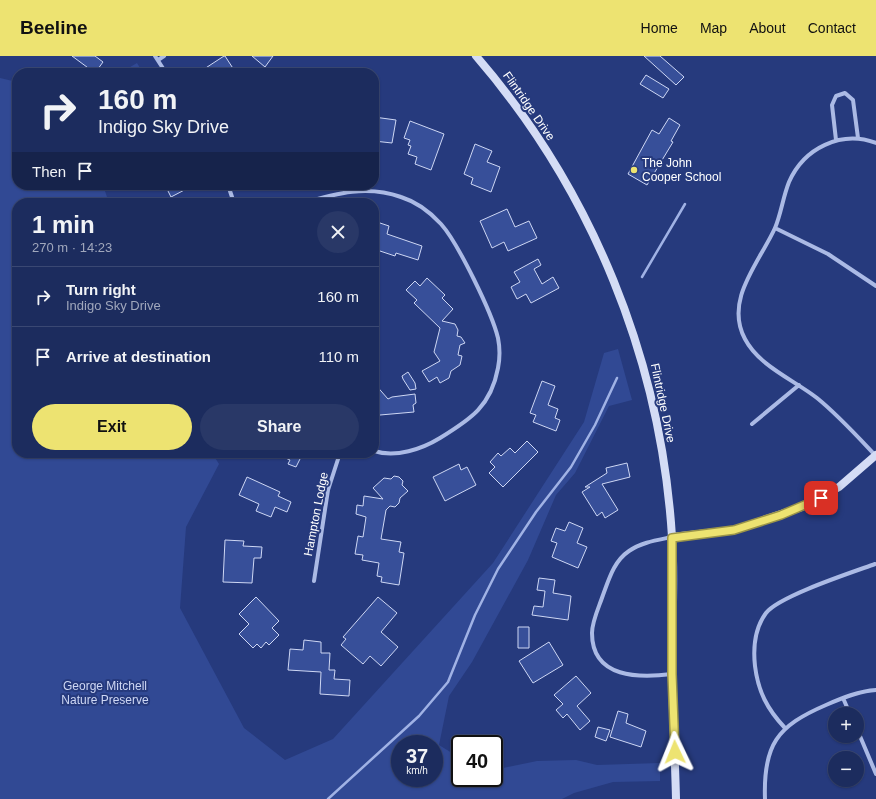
<!DOCTYPE html>
<html lang="en">
<head>
<meta charset="utf-8">
<style>
	body { margin:0; font-family:Arial,sans-serif; background:#293867; color:#f1f3f6; height:100vh; display:flex; flex-direction:column; font-size:15px; white-space:nowrap }
	* { box-sizing:border-box; margin:0 }
	p { font-size:13px; color:#a0a7bc }
	.icon { flex:none; width:22px; height:22px; fill:none; stroke:currentColor; stroke-width:2; stroke-linecap:round; stroke-linejoin:round }
	.map { position:relative; flex:1; overflow:hidden }
	.sheet { position:absolute; left:12px; top:142px; width:367px; height:260px; display:flex; flex-direction:column; background:#1c2c5e; border-radius:16px; box-shadow:0 1px 3px #0004,0 0 0 1px #3a4873 }
	.sheet>* { flex:none }
	.top-card { position:absolute; left:12px; top:12px; width:367px; height:122px; border-radius:16px; box-shadow:0 1px 3px #0004,0 0 0 1px #3a4873; background:#1c2c5e; color:#f1f3f6; overflow:hidden }
	.controls { position:absolute; left:828px; top:651px; display:grid; gap:8px }
	.controls a { display:grid; place-items:center; width:36px; height:36px; border-radius:50%; background:#1c2c5e; box-shadow:0 1px 3px #0004,0 0 0 1px #3a4873; font-size:20px }
	.speed { position:absolute; left:391px; top:679px; display:flex; gap:8px; font-size:20px; font-weight:700; text-align:center }
	.speed>* { display:grid; place-content:center; width:52px; height:52px; border-radius:50%; background:#1c2c5e; box-shadow:0 1px 3px #0004,0 0 0 1px #3a4873; line-height:1 }
	.speed small { font-size:10px; font-weight:400 }
	.speed .limit { border:2px solid #111; border-radius:6px; background:#fff; color:#111 }
	.pin { position:absolute; display:grid; place-items:center; width:34px; height:34px; color:#fff; margin:-17px; border-radius:8px; box-shadow:0 2px 6px #0006 }
	.me { position:absolute; width:44px; margin:-22px; rotate:358deg; stroke-linejoin:round; filter:drop-shadow(0 0 3px #0008) }
	.turn { display:flex; align-items:center; gap:14px; height:84px; padding:0 20px; font-size:18px }
	.turn .icon { width:52px; height:52px; stroke-width:2.5 }
	.turn b { display:block; font-size:28px; line-height:34px }
	.then { display:flex; align-items:center; height:38px; padding:0 20px; background:#0003; gap:8px; font-size:15px }
	.round { display:grid; place-items:center; flex:none; width:42px; height:42px; border-radius:21px; background:#293867 }
	.headline { display:flex; align-items:center; justify-content:space-between; height:68px; padding:0 20px }
	h1 { font-size:24px; font-weight:700; line-height:30px }
	.action { display:flex; gap:8px; margin-top:auto; padding:8px 20px }
	.action a { flex:1; height:46px; border-radius:24px; background:#ede371; color:#111; font-size:16px; font-weight:700; line-height:46px; text-align:center }
	.action a+a { background:#293867; color:#f1f3f6 }
	ul { padding:0; list-style:none }
	li { display:flex; align-items:center; gap:12px; height:60px; padding:0 20px; border-top:1px solid #3a4873 }
	li div { flex:1 }
	li b { display:block; font-size:15px }
	li em { font-style:normal }
	header { display:flex; align-items:center; gap:24px; box-sizing:border-box; height:56px; padding:0 20px; background:#ede371; color:#111 }
	header strong { font-size:19px }
	nav { display:flex; gap:22px; margin-inline-start:auto; font-size:14px }
	.map>svg:first-child { display:block }
	.green { fill:#314994; fill-rule:evenodd }
	.lines { fill:none; stroke-linecap:round; stroke-linejoin:round }
	.stream { stroke:#a0b2e5; stroke-width:2.5 }
	.building { fill:#374f99; stroke:#ced7f4 }
	.street { stroke:#abbae5; stroke-width:4 }
	.secondary { stroke:#d4dcf5; stroke-width:8 }
	.route-casing { stroke:#9a9449; stroke-width:10 }
	.route { stroke:#ede371; stroke-width:7 }
	.poi-dot { fill:#ede371; stroke:#263a7d; stroke-width:1.5 }
	.labels { text-anchor:middle; dominant-baseline:central; stroke-width:4; stroke-linejoin:round; paint-order:stroke }
	.street-label { font-size:12px; fill:#fff; stroke:#263a7d }
	.poi-label { font-size:12px; fill:#fff; stroke:#263a7d; text-anchor:start }
	.park-label { font-size:12px; fill:#ced7f4; stroke:#263a7d }
</style>
</head>
<body>
<header>
<strong>Beeline</strong>
<nav><a>Home</a><a>Map</a><a>About</a><a>Contact</a></nav>
</header>
<div class="map">
<svg width="876" height="743" viewBox="0 0 876 743">
	<rect width="100%" height="100%" fill="#263a7d"/>
	<path class="green" d="M137 7 143 17H120Z
		M0 22 17 26V129H103L109 147H17V397H212L219 408 186 471 180 552 244 672 285 704 333 683 493 507 584 366 604 297 618 293 632 344 609 350 575 417 556 439 528 504 472 606 449 640 439 689 460 702V722H494V710L503 712 537 705 576 704 597 709 660 707V725L613 726 574 737 562 743H0ZM400 688H434V722H400Z"/>
	<g class="lines">
		<path class="stream" d="M642 221 685 148
			M328 743 419 660 448 626 475 559 498 513 536 456 571 411 595 369 617 322"/>
	</g>
	<path class="building" d="M72 0H95L103 6 95 17Z
		M225 0 236 17H198L224 0Z
		M252 0H273L265 11Z
		M644 0H660L684 21 676 29Z
		M646 19 669 33 663 42 640 28Z
		M374 61 396 64 392 87 374 85Z
		M669 62 680 69 671 85 673 86 647 129 628 118 652 74 659 78Z
		M410 65 444 78 431 114 415 108 417 101 408 98 411 90 408 89 410 84 404 82Z
		M475 88 492 95 487 106 500 111 491 136 471 128 473 122 464 118Z
		M165 129H194L171 141Z
		M507 153 515 171 529 165 537 182 508 195 504 186 492 192 480 165Z
		M374 165 389 170 387 178 422 190 418 204 396 197 395 200 374 193Z
		M538 203 541 209 534 213 542 228 553 221 559 232 531 247 526 238 517 243 511 231 520 226 514 216Z
		M427 222 445 239 442 242 453 253 442 265 455 268 458 274 457 280 461 281 465 287 460 289 458 299 462 300 460 309 451 315 449 322 440 327 437 321 429 326 422 315 440 305 434 296 440 272 414 247 417 244 406 234 415 225 420 230Z
		M408 316 415 327 416 333 410 334 403 323 402 320Z
		M542 325 555 330 548 349 558 353 555 362 560 364 556 375 533 366 536 359 530 357Z
		M374 327 388 343 392 341 415 338 416 347 413 349 414 356 380 359 378 357H374Z
		M527 385 538 396 503 431 489 417 495 411 490 406 498 397 501 400 510 392 515 397Z
		M274 397H303L296 411 288 408 290 404Z
		M627 407 630 421 602 428 618 454 605 462 602 456 597 460 582 436 590 431H585L607 417 606 412Z
		M459 408 461 414 467 411 476 429 445 445 433 421Z
		M394 420 399 421 403 425 402 429 408 435 400 442 399 447 395 451 390 450 386 454 381 483 401 486 399 496 404 497 399 529 381 526 382 521 377 520 379 507 362 504 363 499 355 498 358 480 363 481 366 461 356 458 357 449 363 450 364 440 383 443 373 432 384 422 391 423Z
		M247 421 280 436 278 440 291 446 287 456 275 451 271 461 256 455 259 448 239 439Z
		M569 466 583 472 577 487 587 491 578 512 552 501 557 487 551 485 556 472 565 475Z
		M225 484 244 485 243 490 262 491 261 502H254L252 527 223 526Z
		M539 522 555 524 553 537 571 540 568 564 532 559 534 550 543 551 545 535 537 534Z
		M256 541 279 565 272 572 279 579 269 589 266 586 261 592 257 588 253 592 239 578 249 568 239 558Z
		M378 541 397 557 381 576 398 591 381 610 370 600 363 608 341 589 346 583 343 581Z
		M518 571H529V592H518Z
		M304 584 321 586V597H330L329 614H335L334 623 350 624 349 640 320 638 321 616 288 614 290 593 303 594Z
		M549 586 563 609 533 627 519 605Z
		M576 620 591 637 577 650 590 665 580 674 567 658 563 662 556 654 563 648 554 639Z
		M618 655 628 658 626 667 646 675 641 691 610 681Z
		M598 671 610 674 606 685 595 681Z"/>
	<g class="lines">
		<path class="street" d="M155 0 166 17
			M158 4 164 0
			M836 84 832 49 836 40 845 37 853 44 858 82
			M228 129 234 147
			M304 147C337 137 367 129 401 141 417 146 430 156 441 168 458 187 492 257 498 282 500 292 500 302 498 312 491 350 471 363 440 382 422 393 396 402 374 395
			M775 172 828 198 876 230
			M752 368 799 329
			M875 399C857 380 838 359 817 342 794 324 759 310 745 283 724 244 759 207 775 172 781 158 783 141 789 126 804 92 841 74 876 87
			M314 525 328 434 340 397
			M672 618C640 622 592 623 592 577 592 565 599 551 603 539 609 523 614 505 629 495 642 486 658 484 672 481
			M843 642 850 658
			M785 672C767 653 758 635 755 610 753 592 755 572 766 557 779 540 853 516 875 508
			M857 673 876 718
			M765 743C763 689 777 670 826 649 842 642 859 635 876 634"/>
		<path class="secondary" d="M476 0C592 134 661 304 672 481 675 521 672 563 672 604 672 650 675 697 676 743
			M672 481 734 474 802 451 839 431 876 399"/>
	</g>
	<g class="lines">
		<defs>
			<path id="route" d="M675 696 672 618V482L734 474 781 459 821 442"/>
		</defs>
		<use href="#route" class="route-casing"/>
		<use href="#route" class="route"/>
	</g>
	<circle class="poi-dot" cx="634" cy="114" r="4"/>
	<g class="labels">
		<g class="street-label">
			<text transform="translate(529 50) rotate(55)">Flintridge Drive</text>
			<text transform="translate(663 347) rotate(78)">Flintridge Drive</text>
			<text transform="translate(316 458) rotate(-79)">Hampton Lodge</text>
		</g>
		<g class="poi-label">
			<text x="642" y="107">The John<tspan x="642" dy="14">Cooper School</tspan></text>
		</g>
		<g class="park-label">
			<text x="105" y="630">George Mitchell<tspan x="105" dy="14">Nature Preserve</tspan></text>
		</g>
	</g>
</svg>
<div class="controls">
<a>+</a>
<a>−</a>
</div>
<div class="speed"><div>37<small>km/h</small></div><div class="limit">40</div></div>
<div class="pin" style="left:821px;top:442px;background:#d93025"><svg class="icon" aria-label="arrive" viewBox="0 0 24 24"><path d="M6 21V4h12l-3 4 3 4H6"/></svg></div>
<svg class="me" style="left:675px;top:696px" viewBox="-20 -20 40 40"><path d="M0-17L14 15 0 8-14 15z" fill="#ede371" stroke="#fff" stroke-width="4"/></svg>
<div class="top-card">
<div class="turn"><svg class="icon" aria-label="right" viewBox="0 0 24 24"><path d="M7 20v-9h11M14 6l5 5-5 5"/></svg><div><b>160 m</b>Indigo Sky Drive</div></div>
<div class="then">Then<svg class="icon" aria-label="arrive" viewBox="0 0 24 24"><path d="M6 21V4h12l-3 4 3 4H6"/></svg></div>
</div>
<section class="sheet">
<div class="headline"><div><h1>1 min</h1><p>270 m · 14:23</p></div><a class="round"><svg class="icon" aria-label="close" viewBox="0 0 24 24"><path d="M6 6l12 12M18 6L6 18"/></svg></a></div>
<ul>
<li><svg class="icon" aria-label="right" viewBox="0 0 24 24"><path d="M7 20v-9h11M14 6l5 5-5 5"/></svg><div><b>Turn right</b><p>Indigo Sky Drive</p></div><em>160 m</em></li>
<li><svg class="icon" aria-label="arrive" viewBox="0 0 24 24"><path d="M6 21V4h12l-3 4 3 4H6"/></svg><div><b>Arrive at destination</b></div><em>110 m</em></li>
</ul>
<div class="action"><a>Exit</a><a>Share</a></div>
</section>
</div>
</body>
</html>
